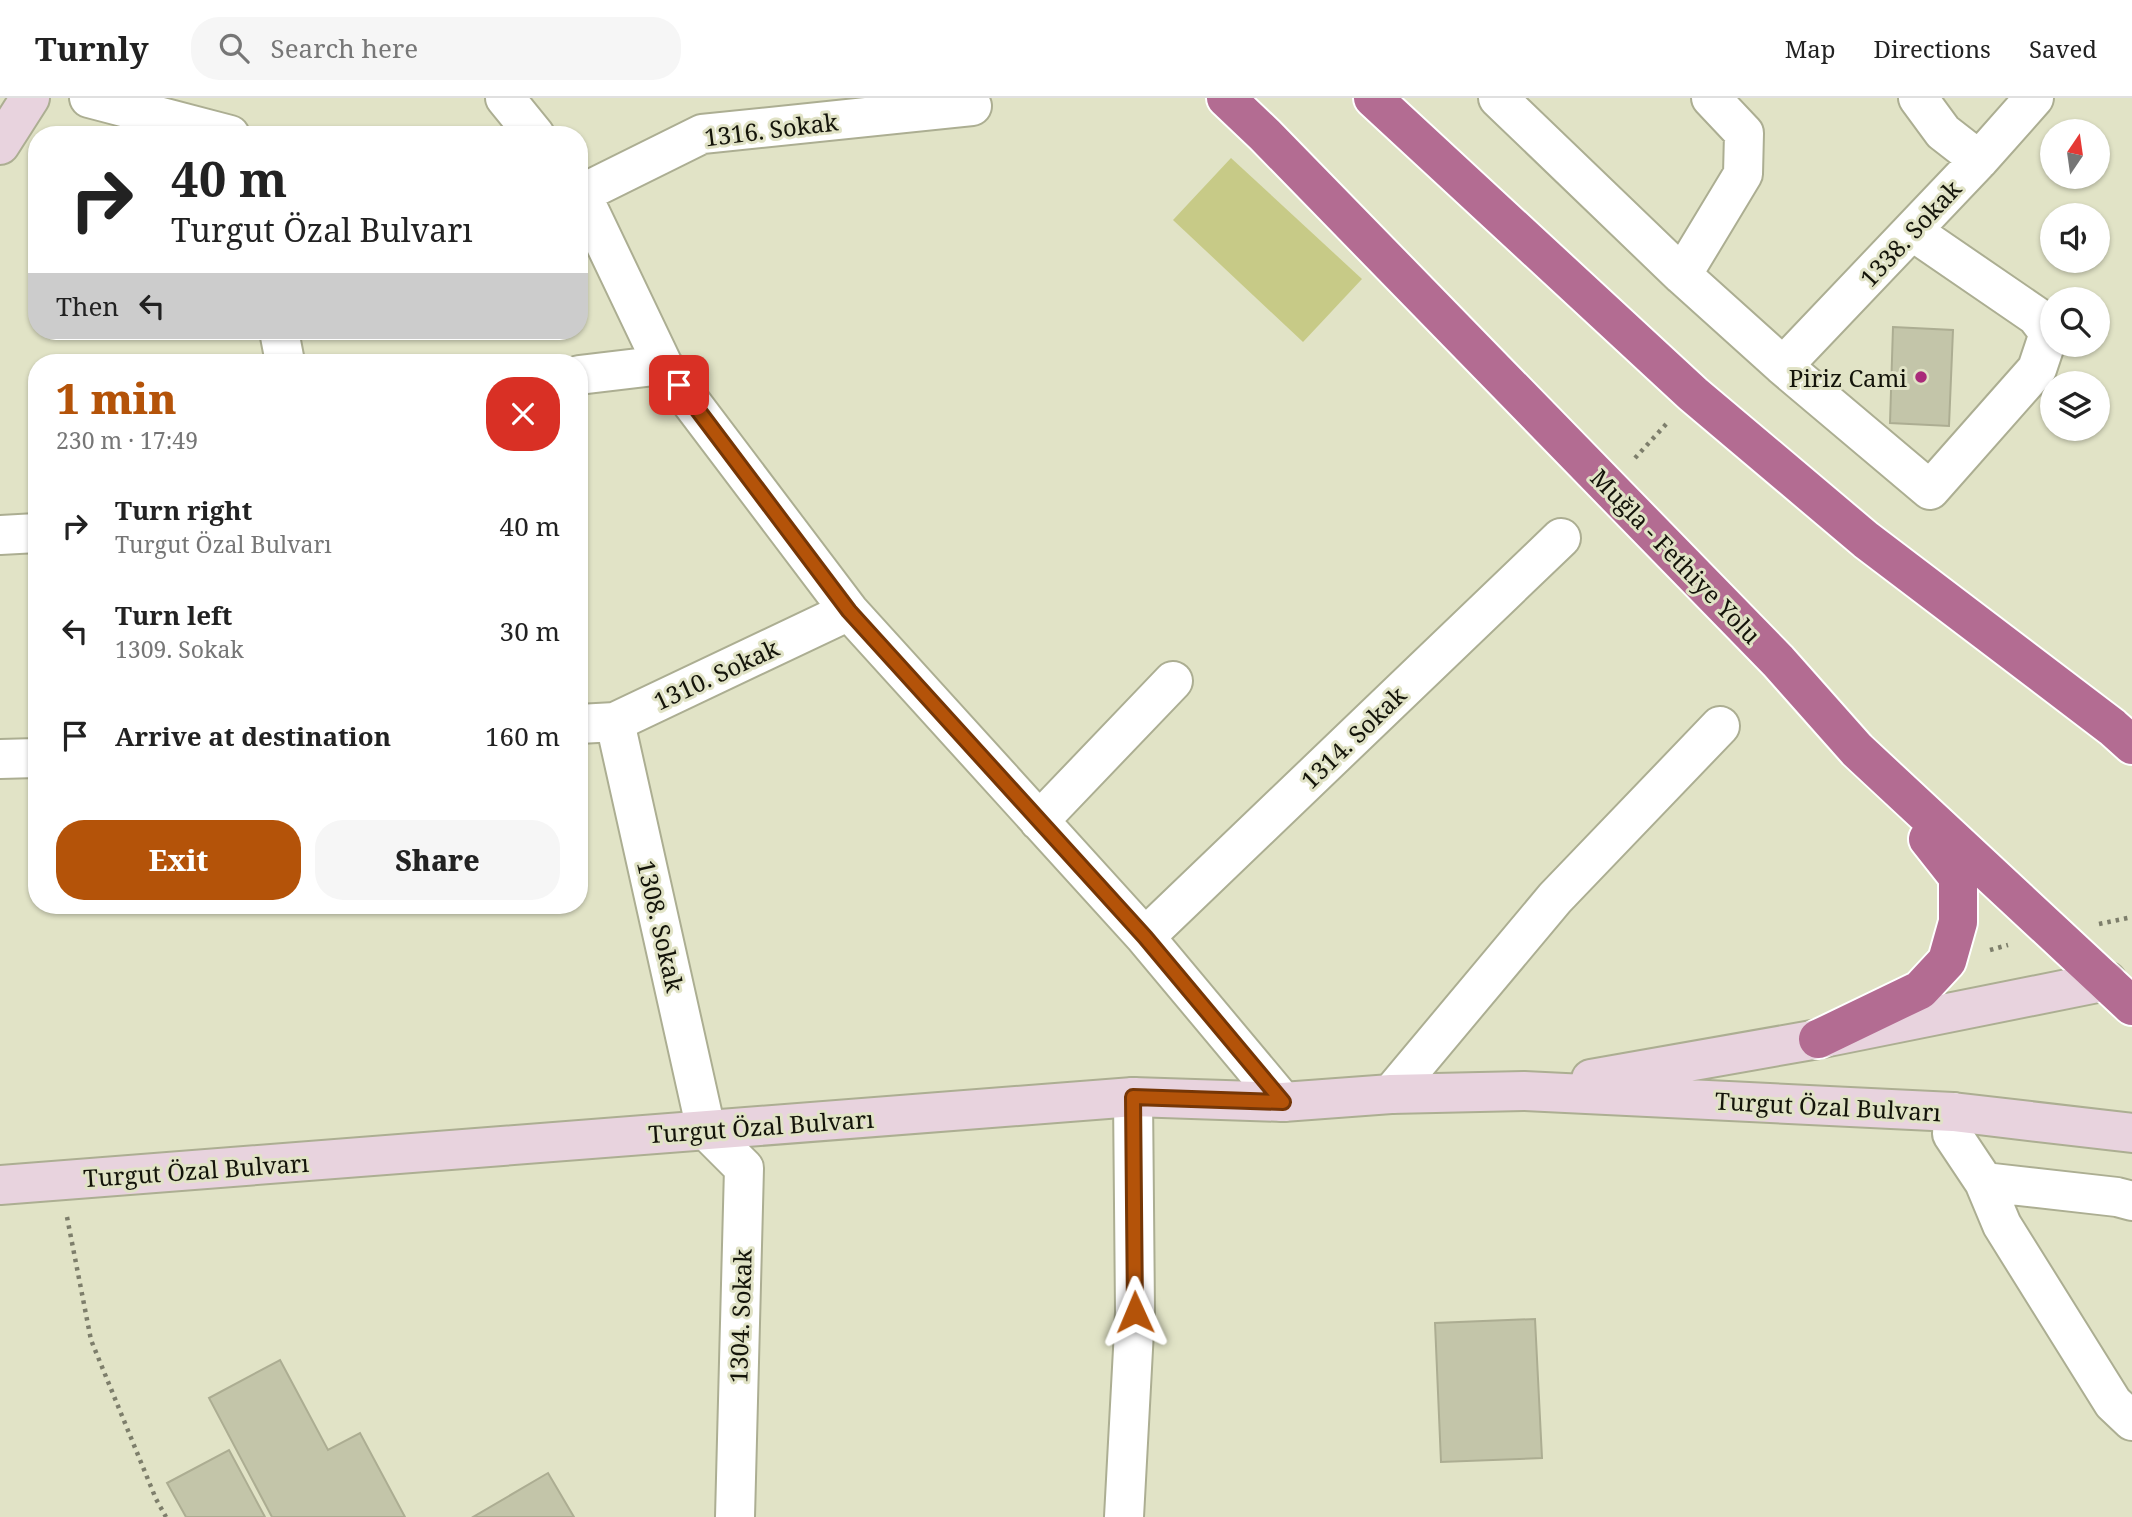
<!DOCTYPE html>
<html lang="en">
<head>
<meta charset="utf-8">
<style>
	body { margin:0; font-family:"Noto Serif",serif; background:#f6f6f6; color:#222; height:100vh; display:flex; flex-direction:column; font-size:26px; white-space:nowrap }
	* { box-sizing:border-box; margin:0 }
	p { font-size:23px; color:#767676 }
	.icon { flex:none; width:38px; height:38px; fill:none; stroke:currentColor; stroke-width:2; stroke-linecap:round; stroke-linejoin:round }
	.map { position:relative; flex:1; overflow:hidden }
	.sheet { position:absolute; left:28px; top:256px; width:560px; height:560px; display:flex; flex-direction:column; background:#fff; border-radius:28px; box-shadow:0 2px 5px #0004 }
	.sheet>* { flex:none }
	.guide { position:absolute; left:28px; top:28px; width:560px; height:214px; border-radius:28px; box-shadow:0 2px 5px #0004; background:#fff; color:#222; overflow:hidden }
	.needle { width:46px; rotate:13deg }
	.fabs { position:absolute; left:2040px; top:21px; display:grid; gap:14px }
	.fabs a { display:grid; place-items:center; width:70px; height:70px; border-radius:50%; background:#fff; box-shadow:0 2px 5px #0004; font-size:35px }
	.pin { position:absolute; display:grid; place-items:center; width:60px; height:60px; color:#fff; margin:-30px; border-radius:14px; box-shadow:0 4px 10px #0006 }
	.me { position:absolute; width:77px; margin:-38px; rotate:359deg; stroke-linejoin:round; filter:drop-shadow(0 0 5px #0008) }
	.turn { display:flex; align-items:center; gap:24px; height:147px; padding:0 28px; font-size:32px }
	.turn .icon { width:91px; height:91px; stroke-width:2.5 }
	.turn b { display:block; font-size:49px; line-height:60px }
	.then { display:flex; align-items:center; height:66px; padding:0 28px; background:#0003; gap:14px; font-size:26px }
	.round { display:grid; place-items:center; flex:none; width:74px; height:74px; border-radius:28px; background:#f6f6f6 }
	.head { display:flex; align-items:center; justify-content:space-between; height:119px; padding:0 28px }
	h1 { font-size:42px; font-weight:800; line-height:52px; color:#b45309 }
	.primary-button { display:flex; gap:14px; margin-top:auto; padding:14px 28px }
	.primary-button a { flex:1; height:80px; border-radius:28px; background:#b45309; color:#fff; font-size:28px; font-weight:800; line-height:80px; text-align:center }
	.primary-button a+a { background:#f6f6f6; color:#222 }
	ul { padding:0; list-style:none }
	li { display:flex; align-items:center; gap:21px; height:105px; padding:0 28px }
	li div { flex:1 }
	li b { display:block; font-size:26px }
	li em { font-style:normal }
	header { display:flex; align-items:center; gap:42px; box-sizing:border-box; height:98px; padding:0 35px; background:#fff; border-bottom:2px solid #e0e0e0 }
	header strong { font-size:33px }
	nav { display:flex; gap:38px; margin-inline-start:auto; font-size:24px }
	.search { width:490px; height:63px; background:#f6f6f6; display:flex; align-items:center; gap:18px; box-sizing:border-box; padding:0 24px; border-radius:28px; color:#767676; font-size:26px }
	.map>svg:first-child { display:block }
	.green { fill:#c7ca87 }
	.building { fill:#c3c5a9; stroke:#acad92; stroke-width:2 }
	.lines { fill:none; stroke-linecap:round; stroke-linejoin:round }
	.street-casing { stroke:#acae92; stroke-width:42 }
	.secondary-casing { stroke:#acae92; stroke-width:42 }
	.highway-casing { stroke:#fff; stroke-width:42 }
	.path { stroke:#7d7e6b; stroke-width:4.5; stroke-dasharray:3.5 5; stroke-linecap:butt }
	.street { stroke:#fff; stroke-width:38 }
	.secondary { stroke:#e8d3de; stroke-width:38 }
	.highway { stroke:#b36c92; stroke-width:38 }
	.route-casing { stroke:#753606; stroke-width:18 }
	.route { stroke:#b45309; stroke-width:12 }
	.poi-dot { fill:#a92a79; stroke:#e1e3c6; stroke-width:2.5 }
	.labels { text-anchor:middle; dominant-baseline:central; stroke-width:6; stroke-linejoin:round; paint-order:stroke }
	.street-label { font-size:24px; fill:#14140a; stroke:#e1e3c6 }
	.poi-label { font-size:24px; fill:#14140a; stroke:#e1e3c6; text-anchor:end }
</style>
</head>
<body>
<header>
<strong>Turnly</strong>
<div class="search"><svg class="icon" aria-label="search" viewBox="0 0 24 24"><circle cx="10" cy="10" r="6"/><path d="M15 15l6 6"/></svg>Search here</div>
<nav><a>Map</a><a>Directions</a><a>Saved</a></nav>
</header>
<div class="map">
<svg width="2132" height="1419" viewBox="0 0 2132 1419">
	<rect width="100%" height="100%" fill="#e1e3c6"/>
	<path class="green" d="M1231 60 1362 181 1303 244 1173 122Z"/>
	<path class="building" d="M1893 229 1953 232 1949 328 1890 325Z
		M1535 1221 1542 1360 1441 1364 1435 1225Z
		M280 1262 328 1352 360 1335 405 1419H272L209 1300Z
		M229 1352 265 1419H186L167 1385Z
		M548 1375 574 1419H473Z"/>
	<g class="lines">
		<defs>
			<path id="street" d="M89 0 230 37
				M505 0 535 37
				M1498 0 1682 177 1783 268 1930 392 2037 271 2049 235 2036 218 1912 133
				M1918 0 1943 34 1979 62
				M579 91 663 267 849 513 1145 839 1283 1004
				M583 95 702 36 972 8
				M1682 177 1743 76 1744 35 1711 0
				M279 233 285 264
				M1783 268 1979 62 2034 0
				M579 277 663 267
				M0 437 37 435
				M615 624 706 1032 744 1070 735 1419
				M579 626 615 624 849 513
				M0 661 37 660
				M1039 723 1173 583
				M1145 839 1561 440
				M1391 996 1555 800 1720 628
				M1953 1014 1952 1036 1984 1084 2002 1127 2113 1305 2132 1323
				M1984 1084 2117 1099 2132 1103
				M1124 1419 1135 1214 1133 999"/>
			<path id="secondary" d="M0 47 30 0
				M1591 981 1818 941 2107 883
				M0 1087 1133 999 1283 1004 1391 996 1524 993 1953 1014 2132 1035"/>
			<path id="highway" d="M1226 0 1265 37 1778 563 1857 652 2132 908
				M1373 0 1693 296 1866 442 2112 629 2132 647
				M1818 941 1920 892 1947 863 1958 824V779L1928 741"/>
		</defs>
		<use href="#street" class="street-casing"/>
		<use href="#secondary" class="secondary-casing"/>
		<use href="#highway" class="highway-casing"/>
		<path class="path" d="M1635 360 1669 323
			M2099 826 2132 819
			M1990 852 2008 847
			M67 1119 91 1242 156 1401 166 1419"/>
		<use href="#street" class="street"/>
		<use href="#secondary" class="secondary"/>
		<use href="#highway" class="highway"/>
	</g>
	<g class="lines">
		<defs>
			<path id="route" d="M679 287 849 513 1145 839 1283 1004 1133 999 1135 1214"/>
		</defs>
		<use href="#route" class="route-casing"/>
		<use href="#route" class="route"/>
	</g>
	<circle class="poi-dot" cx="1921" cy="279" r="7"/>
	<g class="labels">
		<g class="street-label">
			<text transform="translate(771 31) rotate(-7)">1316. Sokak</text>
			<text transform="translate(1910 135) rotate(-47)">1338. Sokak</text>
			<text transform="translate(1676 458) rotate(46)">Muğla - Fethiye Yolu</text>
			<text transform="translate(716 576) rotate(-25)">1310. Sokak</text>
			<text transform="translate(1353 639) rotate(-44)">1314. Sokak</text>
			<text transform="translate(661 828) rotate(77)">1308. Sokak</text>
			<text transform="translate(1828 1008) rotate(3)">Turgut Özal Bulvarı</text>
			<text transform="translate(761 1028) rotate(-4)">Turgut Özal Bulvarı</text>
			<text transform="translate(196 1072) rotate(-4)">Turgut Özal Bulvarı</text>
			<text transform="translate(740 1218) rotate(-88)">1304. Sokak</text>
		</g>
		<g class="poi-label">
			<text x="1907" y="279">Piriz Cami</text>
		</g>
	</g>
</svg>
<div class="fabs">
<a><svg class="needle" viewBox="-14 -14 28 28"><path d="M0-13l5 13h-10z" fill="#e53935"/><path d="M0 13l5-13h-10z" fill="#767676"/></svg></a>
<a><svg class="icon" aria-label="sound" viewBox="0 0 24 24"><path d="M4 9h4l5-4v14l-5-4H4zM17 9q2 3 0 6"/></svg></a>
<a><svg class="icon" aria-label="search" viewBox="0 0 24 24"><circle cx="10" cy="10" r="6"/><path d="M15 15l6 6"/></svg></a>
<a><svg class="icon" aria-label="layers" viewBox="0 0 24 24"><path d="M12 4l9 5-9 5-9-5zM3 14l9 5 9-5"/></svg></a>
</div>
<div class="pin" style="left:679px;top:287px;background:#d93025"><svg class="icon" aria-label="arrive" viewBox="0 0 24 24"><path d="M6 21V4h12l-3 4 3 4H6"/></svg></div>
<svg class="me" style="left:1135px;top:1214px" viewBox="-20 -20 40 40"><path d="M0-17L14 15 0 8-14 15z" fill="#b45309" stroke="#fff" stroke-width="4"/></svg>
<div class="guide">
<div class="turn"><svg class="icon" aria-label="right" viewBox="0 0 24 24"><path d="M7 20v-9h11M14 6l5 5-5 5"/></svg><div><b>40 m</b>Turgut Özal Bulvarı</div></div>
<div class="then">Then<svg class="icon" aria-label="left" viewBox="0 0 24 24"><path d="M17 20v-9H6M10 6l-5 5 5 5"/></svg></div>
</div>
<section class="sheet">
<div class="head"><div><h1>1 min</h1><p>230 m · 17:49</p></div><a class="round" style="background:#d93025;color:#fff"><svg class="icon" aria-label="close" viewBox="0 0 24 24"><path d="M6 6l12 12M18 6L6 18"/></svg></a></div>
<ul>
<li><svg class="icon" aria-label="right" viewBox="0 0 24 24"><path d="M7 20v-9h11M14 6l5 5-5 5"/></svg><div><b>Turn right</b><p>Turgut Özal Bulvarı</p></div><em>40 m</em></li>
<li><svg class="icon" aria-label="left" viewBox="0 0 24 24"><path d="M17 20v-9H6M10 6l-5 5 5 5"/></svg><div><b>Turn left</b><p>1309. Sokak</p></div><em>30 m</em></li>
<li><svg class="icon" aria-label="arrive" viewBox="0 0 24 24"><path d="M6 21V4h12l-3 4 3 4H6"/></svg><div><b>Arrive at destination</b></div><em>160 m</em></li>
</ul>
<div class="primary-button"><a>Exit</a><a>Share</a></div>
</section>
</div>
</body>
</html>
